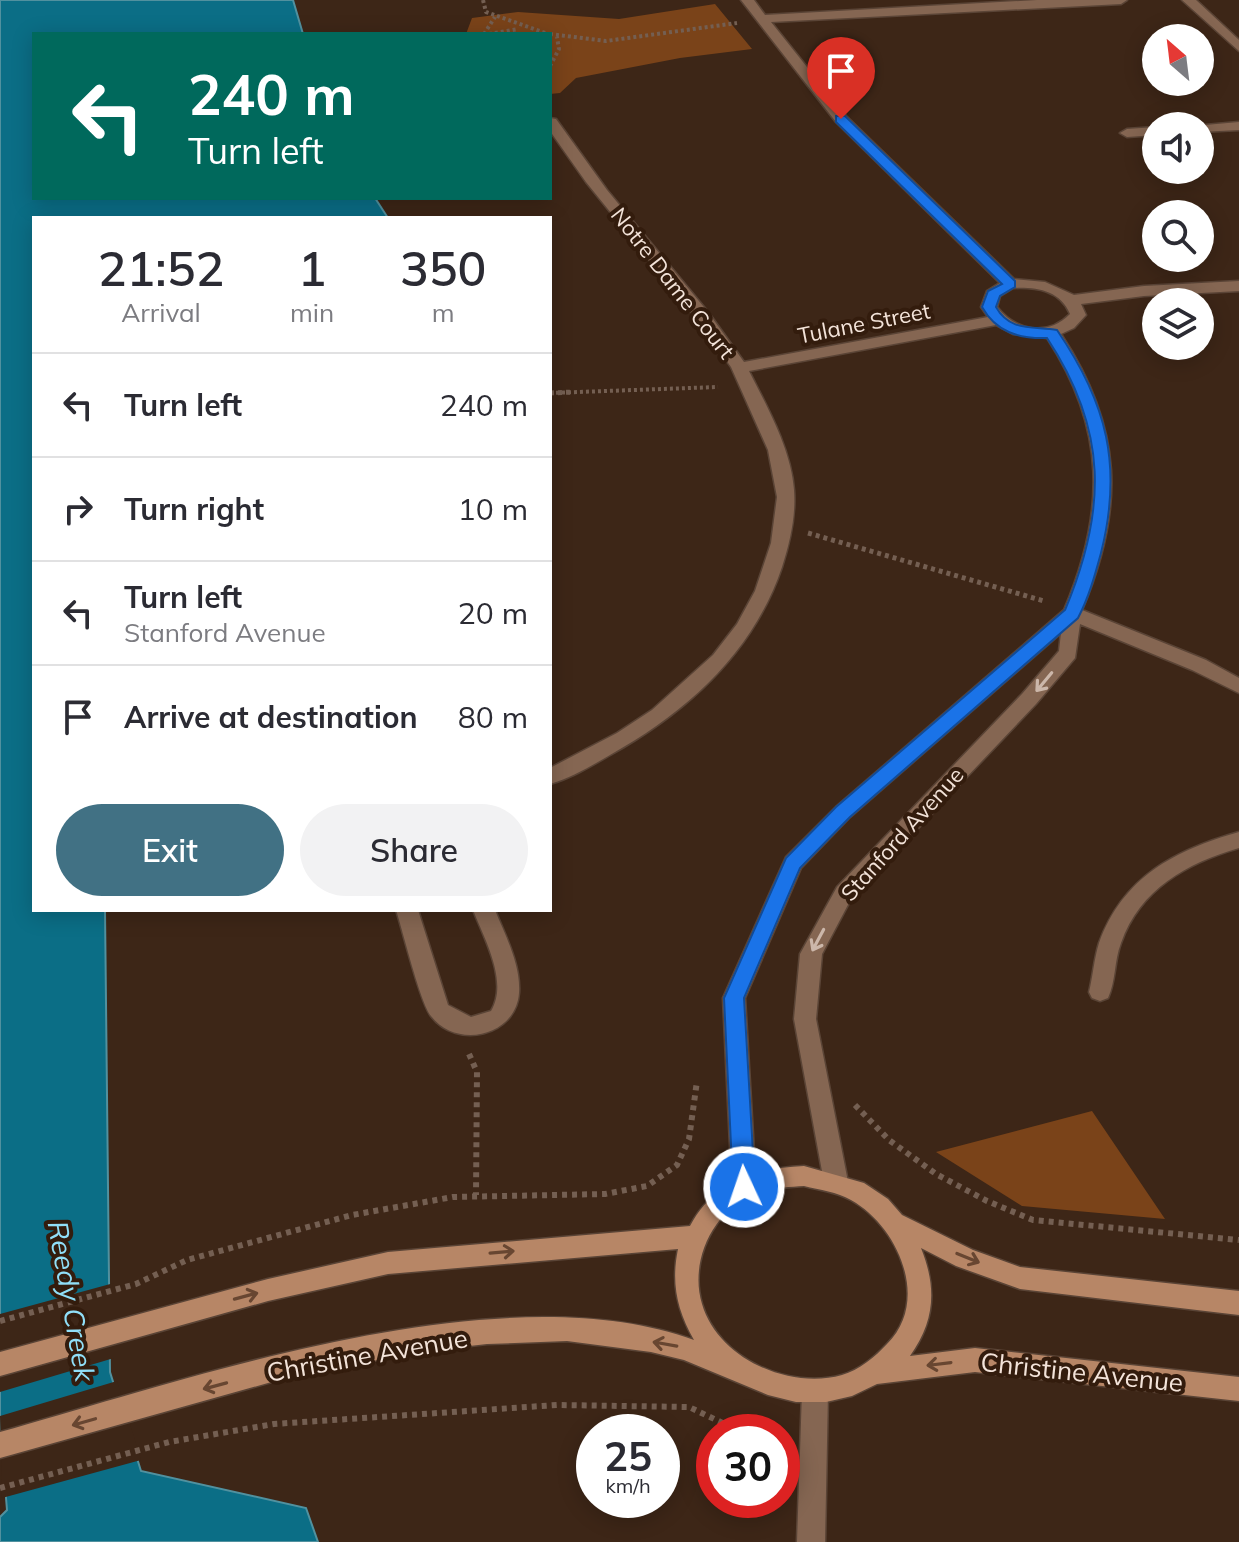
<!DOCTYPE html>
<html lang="en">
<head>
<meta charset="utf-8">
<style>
	body { margin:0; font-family:Mulish,sans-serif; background:#f2f2f3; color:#2b2b33; height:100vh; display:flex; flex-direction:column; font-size:30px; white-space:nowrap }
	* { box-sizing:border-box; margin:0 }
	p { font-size:26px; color:#7c7c81 }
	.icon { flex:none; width:44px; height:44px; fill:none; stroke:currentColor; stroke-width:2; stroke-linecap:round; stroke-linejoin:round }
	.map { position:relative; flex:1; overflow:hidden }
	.side { position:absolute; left:32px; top:216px; width:520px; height:696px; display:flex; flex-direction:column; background:#fff; border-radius:0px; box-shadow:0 4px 20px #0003 }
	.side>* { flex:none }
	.top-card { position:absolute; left:32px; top:32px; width:520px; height:168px; border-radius:0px; box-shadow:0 4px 20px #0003; background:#00695c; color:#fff; overflow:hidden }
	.needle { width:52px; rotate:332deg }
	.fabs { position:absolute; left:1142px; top:24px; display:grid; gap:16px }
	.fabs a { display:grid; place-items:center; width:72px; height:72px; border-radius:50%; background:#fff; box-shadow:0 4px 20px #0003; font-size:40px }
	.speed { position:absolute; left:576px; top:1414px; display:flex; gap:16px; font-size:40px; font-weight:700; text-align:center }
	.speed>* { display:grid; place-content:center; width:104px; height:104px; border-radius:50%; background:#fff; box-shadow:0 4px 20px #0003; line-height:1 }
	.speed small { font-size:20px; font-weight:400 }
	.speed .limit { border:12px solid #d22; background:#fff; color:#111 }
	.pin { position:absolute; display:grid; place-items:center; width:68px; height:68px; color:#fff; margin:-82px -34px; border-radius:50% 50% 50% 0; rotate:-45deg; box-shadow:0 0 8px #0007 }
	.pin .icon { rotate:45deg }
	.me { position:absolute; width:88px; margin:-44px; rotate:357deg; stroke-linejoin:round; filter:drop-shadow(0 0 6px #0008) }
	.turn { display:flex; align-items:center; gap:28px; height:168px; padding:0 24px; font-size:36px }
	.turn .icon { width:104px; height:104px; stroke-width:2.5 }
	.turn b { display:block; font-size:56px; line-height:68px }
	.eta { display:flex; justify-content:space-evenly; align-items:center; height:136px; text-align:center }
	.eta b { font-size:48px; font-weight:600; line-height:56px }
	.primary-button { display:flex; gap:16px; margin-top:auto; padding:16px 24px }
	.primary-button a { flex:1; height:92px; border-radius:48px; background:#417184; color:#fff; font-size:32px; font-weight:600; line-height:92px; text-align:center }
	.primary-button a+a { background:#f2f2f3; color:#2b2b33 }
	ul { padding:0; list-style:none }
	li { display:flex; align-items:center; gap:24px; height:104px; padding:0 24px; border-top:2px solid #e1e1e2 }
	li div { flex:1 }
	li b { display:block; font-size:30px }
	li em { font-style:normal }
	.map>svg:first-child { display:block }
	.green { fill:#7a4319 }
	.water { fill:#0b6e86; stroke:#51919f; stroke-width:2 }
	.pier { fill:#3d2617 }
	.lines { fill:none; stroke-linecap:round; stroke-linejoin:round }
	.street-casing { stroke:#5a4436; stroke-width:3 }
	.secondary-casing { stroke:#5a4436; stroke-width:3 }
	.path-far2 { stroke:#745f52; stroke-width:4; stroke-dasharray:3 3; stroke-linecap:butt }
	.path-far1 { stroke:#745f52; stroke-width:5; stroke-dasharray:4 4; stroke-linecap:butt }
	.path { stroke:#745f52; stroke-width:6; stroke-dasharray:5 5; stroke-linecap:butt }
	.street { fill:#856652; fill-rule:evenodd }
	.secondary { fill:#b78666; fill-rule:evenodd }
	.oneway { stroke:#ccb7aa }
	.oneway2 { stroke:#684631 }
	.route { fill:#1a73e8; stroke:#114b97; stroke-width:2 }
	.labels { text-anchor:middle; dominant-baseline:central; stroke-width:8; stroke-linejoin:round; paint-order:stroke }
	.street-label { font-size:22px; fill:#f3e3d9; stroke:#331c0d }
	.near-street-label { font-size:26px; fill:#f3e3d9; stroke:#331c0d }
	.near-water-label { font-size:28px; font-style:italic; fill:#90dff8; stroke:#331c0d }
</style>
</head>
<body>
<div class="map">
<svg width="1239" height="1542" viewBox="0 0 1239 1542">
	<rect width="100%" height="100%" fill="#3d2617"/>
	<path class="green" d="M715 4 752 49 680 58 576 78 560 93 550 94V34H466L472 18 518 12 619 19Z
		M1092 1111 1165 1219 1022 1206 936 1152Z"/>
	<path class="water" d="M0 0H293L303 34H34V198H375L388 218H34V910H105L110 1372 141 1471 306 1508 318 1542H0V1517L7 1510 0 1424Z"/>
	<path class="pier" d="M114 1283V1358L0 1392V1314Z
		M117 1381 141 1460 2 1498 0 1416Z"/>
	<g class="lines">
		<defs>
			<path id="street" d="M741 0H754L765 15 1037 0H1127L1121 4 771 22 846 116 1014 279 1045 282 1074 295 1144 286 1239 281V291L1144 296 1081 304 1086 315 1074 328 1061 334C1123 428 1125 508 1082 610L1206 660 1239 678V693L1192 670 1080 624 1075 658 1036 704 851 899 822 954 816 1019 848 1182 844 1189 836 1193 828 1189 824 1182 794 1019 800 954 837 887 1022 694 1059 651 1061 633 850 817 801 868 745 998 756 1187 752 1194 744 1198 736 1194 732 1187 723 998 786 857 836 807 1064 610C1106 512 1106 428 1047 338L1013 334 996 325 749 371C767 407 791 449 794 490 796 516 790 542 782 567 753 653 687 712 610 755 591 766 571 778 550 784V768L617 733 652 710 713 655 737 624 755 591 771 543 777 497 768 450 731 367 697 319 586 182 550 131V118L556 119 607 190 708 312 744 362 988 317 981 307 987 291 1000 283 836 122ZM1013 288C1036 287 1060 290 1070 314 1047 337 1016 331 997 307L1000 296Z
				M1182 0H1196L1239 40V51Z
				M1239 122V130L1200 132V126H1194Z
				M1156 127V135L1127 137 1120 133 1127 129Z
				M1239 832V848C1187 863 1140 889 1121 943 1114 961 1116 981 1108 998L1100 1001 1092 998 1089 992C1093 976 1094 959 1099 943 1123 877 1175 850 1239 832Z
				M396 910H418L448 1005 471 1017 491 1011C509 982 484 938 473 910H495C505 935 521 965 519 993 516 1036 457 1050 431 1016 420 1002 403 931 396 910Z
				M815 1380 824 1383 828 1392 825 1542H797L802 1392 806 1383Z"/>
			<path id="secondary" d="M804 1166 864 1183 888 1199 902 1215 973 1250 1020 1267 1239 1291V1315L1020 1289 956 1266 921 1248C937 1288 935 1321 910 1356L975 1348 1239 1377V1401L975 1372 877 1384 852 1396 826 1402H796L768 1395 684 1360 651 1352 567 1341 487 1344 417 1352 275 1381 0 1458V1432C192 1378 500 1270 694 1340 677 1310 671 1283 678 1249L388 1274 268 1301 0 1376V1352L268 1279 388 1252 690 1226C713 1182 756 1168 804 1166ZM804 1186C820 1190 837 1192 851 1200 898 1226 931 1301 887 1344 875 1357 859 1370 842 1375 790 1390 718 1359 702 1304 689 1261 713 1210 756 1193 771 1188 788 1187 804 1186Z"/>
		</defs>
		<use href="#street" class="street-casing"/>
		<use href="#secondary" class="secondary-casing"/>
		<path class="path-far2" d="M483 0 486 12 548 34
			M484 34 495 17
			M489 34 518 29
			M550 34 606 41 737 23
			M550 66 559 49 557 37
			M550 393 718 387"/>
		<path class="path-far1" d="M550 393 574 392
			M808 533 1044 601"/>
		<path class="path" d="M469 1054 477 1072 476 1195
			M855 1105 889 1140 936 1174 987 1201 1033 1220 1239 1240
			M0 1321 136 1284 187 1260 352 1215 453 1197 605 1194 647 1186 677 1165 689 1139 697 1081
			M0 1488 169 1442 274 1424 557 1405 689 1407 733 1428"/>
		<use href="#street" class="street"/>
		<use href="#secondary" class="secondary"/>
	</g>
	<defs><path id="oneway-shaft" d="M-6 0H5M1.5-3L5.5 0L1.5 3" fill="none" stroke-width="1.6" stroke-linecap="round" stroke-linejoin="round" transform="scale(2)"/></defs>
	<g class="oneway">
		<use href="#oneway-shaft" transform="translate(1044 682) rotate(130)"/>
		<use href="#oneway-shaft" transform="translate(818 940) rotate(118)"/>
	</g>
	<g class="oneway2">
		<use href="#oneway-shaft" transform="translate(502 1252) rotate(-5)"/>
		<use href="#oneway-shaft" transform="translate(968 1258) rotate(22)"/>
		<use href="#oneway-shaft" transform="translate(246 1296) rotate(-15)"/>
		<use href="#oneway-shaft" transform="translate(665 1344) rotate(-170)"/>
		<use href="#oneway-shaft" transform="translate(939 1364) rotate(173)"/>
		<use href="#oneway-shaft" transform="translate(215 1386) rotate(165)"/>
		<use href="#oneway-shaft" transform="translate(84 1422) rotate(164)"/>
	</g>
	<path class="route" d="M836 116H845L1015 281V287L1000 296 996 307C1010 332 1033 326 1057 330 1107 403 1123 466 1101 553 1095 575 1089 597 1078 618L850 817 800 868 744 998 755 1187 751 1194 744 1197 736 1194 733 1187 724 998 786 858 836 807 1065 610C1107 510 1108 430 1047 338 1019 339 996 332 982 307L988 291 1002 284 836 122Z"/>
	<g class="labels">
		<g class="street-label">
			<text transform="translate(673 283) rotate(52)">Notre Dame Court</text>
			<text transform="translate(864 323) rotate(-11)">Tulane Street</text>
			<text transform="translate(902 834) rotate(-48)">Stanford Avenue</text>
		</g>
		<g class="near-street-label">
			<text transform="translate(367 1355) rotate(-10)">Christine Avenue</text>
			<text transform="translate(1082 1372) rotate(6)">Christine Avenue</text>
		</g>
		<g class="near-water-label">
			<text transform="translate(72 1301) rotate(80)">Reedy Creek</text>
		</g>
	</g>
</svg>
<div class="fabs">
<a><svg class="needle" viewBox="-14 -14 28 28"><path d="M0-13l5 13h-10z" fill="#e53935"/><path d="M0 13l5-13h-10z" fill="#7c7c81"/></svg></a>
<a><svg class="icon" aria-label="sound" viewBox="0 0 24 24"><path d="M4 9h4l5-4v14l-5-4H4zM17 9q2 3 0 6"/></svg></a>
<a><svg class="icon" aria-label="search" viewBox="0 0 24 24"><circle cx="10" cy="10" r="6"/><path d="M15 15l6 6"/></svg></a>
<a><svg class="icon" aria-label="layers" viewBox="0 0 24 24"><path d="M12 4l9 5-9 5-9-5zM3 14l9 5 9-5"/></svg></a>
</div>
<div class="speed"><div>25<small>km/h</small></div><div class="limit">30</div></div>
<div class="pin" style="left:841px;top:119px;background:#d93025"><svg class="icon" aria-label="arrive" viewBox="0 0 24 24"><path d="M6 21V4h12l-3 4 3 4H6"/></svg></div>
<svg class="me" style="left:744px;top:1187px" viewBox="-20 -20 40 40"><circle r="17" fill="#1a73e8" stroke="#fff" stroke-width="3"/><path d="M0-11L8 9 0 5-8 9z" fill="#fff"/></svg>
<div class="top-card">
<div class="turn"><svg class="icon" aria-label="left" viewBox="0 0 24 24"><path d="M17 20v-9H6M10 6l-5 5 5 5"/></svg><div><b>240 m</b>Turn left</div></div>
</div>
<section class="side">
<div class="eta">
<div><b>21:52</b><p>Arrival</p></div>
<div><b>1</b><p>min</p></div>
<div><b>350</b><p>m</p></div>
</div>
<ul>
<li><svg class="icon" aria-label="left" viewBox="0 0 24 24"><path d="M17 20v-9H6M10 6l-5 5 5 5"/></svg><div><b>Turn left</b></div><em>240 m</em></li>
<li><svg class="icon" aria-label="right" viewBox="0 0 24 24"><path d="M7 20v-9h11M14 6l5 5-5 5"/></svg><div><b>Turn right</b></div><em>10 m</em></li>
<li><svg class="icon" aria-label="left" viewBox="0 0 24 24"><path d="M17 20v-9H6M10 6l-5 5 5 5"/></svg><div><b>Turn left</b><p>Stanford Avenue</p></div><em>20 m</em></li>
<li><svg class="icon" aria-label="arrive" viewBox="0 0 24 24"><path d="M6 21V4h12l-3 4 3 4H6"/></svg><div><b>Arrive at destination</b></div><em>80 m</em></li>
</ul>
<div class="primary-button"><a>Exit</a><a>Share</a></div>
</section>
</div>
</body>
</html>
